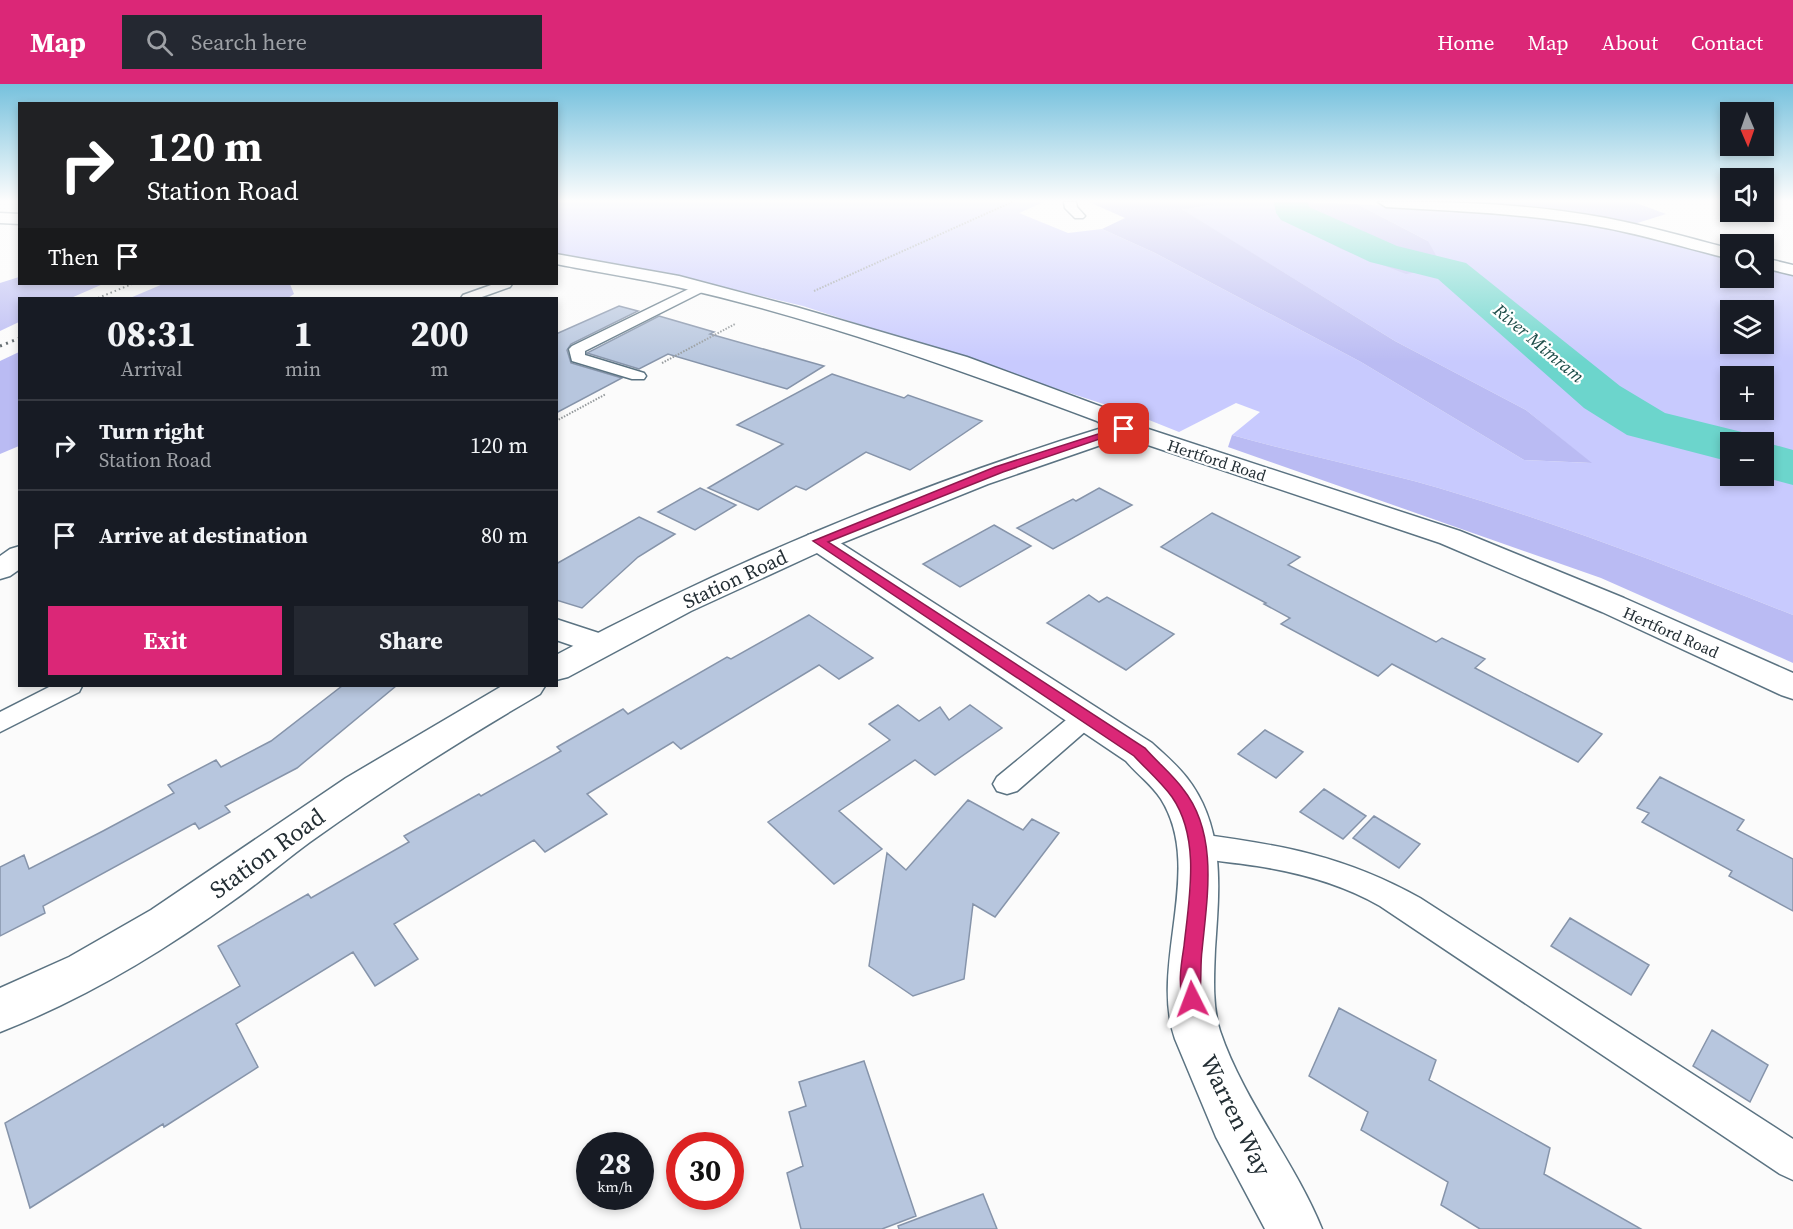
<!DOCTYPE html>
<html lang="en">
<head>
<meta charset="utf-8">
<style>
	body { margin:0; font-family:"Source Serif 4",serif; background:#242831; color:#f1f3f6; height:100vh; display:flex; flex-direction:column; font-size:22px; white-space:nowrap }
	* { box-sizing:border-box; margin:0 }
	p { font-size:20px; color:#9ea1a6 }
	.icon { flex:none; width:33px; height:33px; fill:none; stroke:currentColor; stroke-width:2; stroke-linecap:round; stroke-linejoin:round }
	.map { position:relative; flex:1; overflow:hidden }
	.side { position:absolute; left:18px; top:213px; width:540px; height:390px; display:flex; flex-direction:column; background:#171b24; border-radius:0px; box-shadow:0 3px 9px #0003 }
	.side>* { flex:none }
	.hud { position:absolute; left:18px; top:18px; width:540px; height:183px; border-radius:0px; box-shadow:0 3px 9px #0003; background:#202124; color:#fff; overflow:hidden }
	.needle { width:39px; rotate:178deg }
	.buttons { position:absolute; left:1720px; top:18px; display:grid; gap:12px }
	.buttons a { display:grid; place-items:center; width:54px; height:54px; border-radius:0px; background:#171b24; box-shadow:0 3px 9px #0003; font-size:30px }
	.speed { position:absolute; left:576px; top:1048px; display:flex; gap:12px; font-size:30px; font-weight:700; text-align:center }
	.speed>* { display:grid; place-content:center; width:78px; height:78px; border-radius:50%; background:#171b24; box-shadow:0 3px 9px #0003; line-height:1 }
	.speed small { font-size:15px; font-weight:400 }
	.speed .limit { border:9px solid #d22; background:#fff; color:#111 }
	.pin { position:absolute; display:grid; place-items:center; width:51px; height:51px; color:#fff; margin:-26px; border-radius:12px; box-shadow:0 3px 9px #0006 }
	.me { position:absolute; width:66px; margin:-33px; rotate:357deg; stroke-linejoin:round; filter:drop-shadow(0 0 4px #0008) }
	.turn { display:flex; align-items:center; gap:21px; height:126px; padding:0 30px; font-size:27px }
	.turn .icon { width:78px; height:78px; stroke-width:2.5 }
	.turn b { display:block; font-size:42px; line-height:51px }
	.then { display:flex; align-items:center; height:57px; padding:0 30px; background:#0003; gap:12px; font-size:22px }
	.eta { display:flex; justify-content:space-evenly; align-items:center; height:102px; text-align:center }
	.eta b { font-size:36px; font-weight:700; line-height:42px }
	.button { display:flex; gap:12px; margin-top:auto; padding:12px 30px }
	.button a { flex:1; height:69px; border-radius:0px; background:#db2777; color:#fff; font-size:24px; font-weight:700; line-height:69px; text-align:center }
	.button a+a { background:#242831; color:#f1f3f6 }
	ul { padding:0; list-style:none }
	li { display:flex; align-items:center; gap:18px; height:90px; padding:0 30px; border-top:2px solid #363941 }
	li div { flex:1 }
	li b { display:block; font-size:22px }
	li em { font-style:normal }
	header { display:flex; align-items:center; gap:36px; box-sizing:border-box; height:84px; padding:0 30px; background:#db2777; color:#fff }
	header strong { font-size:28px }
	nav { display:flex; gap:33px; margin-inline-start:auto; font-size:21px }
	.search { width:420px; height:54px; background:#242831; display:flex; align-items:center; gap:15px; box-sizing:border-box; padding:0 21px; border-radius:0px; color:#9ea1a6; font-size:22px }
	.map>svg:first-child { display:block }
	.green { fill:#c8cafe; fill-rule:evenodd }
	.forest { fill:#babbf3 }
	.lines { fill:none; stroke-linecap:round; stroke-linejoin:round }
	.river { fill:#6cd5cc; fill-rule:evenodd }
	.building { fill:#b7c6de; stroke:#8694aa; stroke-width:1.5 }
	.service-casing { stroke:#5b7382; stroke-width:3 }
	.minor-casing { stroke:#5b7382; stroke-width:3 }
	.tertiary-casing { stroke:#5b7382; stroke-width:3 }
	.path { stroke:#94999c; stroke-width:2; stroke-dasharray:1.5 1.5; stroke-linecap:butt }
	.service { fill:#fff; fill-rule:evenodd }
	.minor { fill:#fff; fill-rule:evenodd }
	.tertiary { fill:#fff; fill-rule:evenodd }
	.rail-far1 { stroke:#535c60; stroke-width:2; stroke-dasharray:1.5 3; stroke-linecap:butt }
	.rail { stroke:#535c60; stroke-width:3; stroke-dasharray:2 4.5; stroke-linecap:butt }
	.route { fill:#db2777; stroke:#8e194d; stroke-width:1.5 }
	.labels { text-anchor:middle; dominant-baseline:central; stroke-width:4.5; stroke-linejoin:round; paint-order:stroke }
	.far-street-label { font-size:16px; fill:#232e34; stroke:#fff }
	.far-water-label { font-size:18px; font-style:italic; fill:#1f4e4a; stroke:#fff }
	.street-label { font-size:20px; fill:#232e34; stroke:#fff }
	.near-street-label { font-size:24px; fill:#232e34; stroke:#fff }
</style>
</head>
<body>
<header>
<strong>Map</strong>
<div class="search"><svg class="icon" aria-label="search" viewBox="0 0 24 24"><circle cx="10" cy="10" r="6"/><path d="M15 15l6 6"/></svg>Search here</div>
<nav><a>Home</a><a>Map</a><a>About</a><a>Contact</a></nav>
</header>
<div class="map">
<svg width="1793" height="1145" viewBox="0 0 1793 1145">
	<rect width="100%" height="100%" fill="#fbfbfb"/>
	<path class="green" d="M556 118H1044L1019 129 1068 149 1102 145 1155 169 1361 278 1524 376 1591 379 1526 326 1395 257 1182 126 1226 118H1283L1292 138 1428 157 1357 120 1534 132 1608 143 1731 175V194H1764V184L1793 191V531C1668 482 1543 433 1414 397 1354 381 1293 368 1232 351L1260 328 1236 319 1179 348 1134 330 803 222 682 193 557 169ZM1731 226H1764V260H1731ZM1731 292H1764V326H1731ZM1731 358H1764V392H1731Z"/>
	<path class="forest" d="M1089 118H1226L1183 126 1395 257 1526 326 1592 379 1524 376 1361 278 1155 169 1102 145 1125 134Z
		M1283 118 1357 120 1428 157 1443 184 1406 190 1341 165 1292 138Z
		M1418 118H1634L1666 130 1631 141Z
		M19 193 20 200H103L71 214H20L19 238 0 247V199Z
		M163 200H290L294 210 288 214H130Z
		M19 268V362L0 370V277Z
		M1232 351C1293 368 1354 381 1414 397 1543 433 1668 482 1793 531V579L1601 494 1228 363Z"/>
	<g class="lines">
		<path class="river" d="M1274 118H1308L1309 123 1397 162 1466 179 1620 302 1665 329 1750 350 1756 358H1731V378L1627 351 1584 324 1438 195 1370 178 1281 136 1276 129Z
			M1763 358H1764L1793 366V401L1759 392H1764Z"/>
	</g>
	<path class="building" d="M619 222 638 227 571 260 567 266 571 279 622 294 556 329V250Z
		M659 232 714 248 710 250 824 282 787 305 668 270 639 285 587 269Z
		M832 290 904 314 908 311 982 337 910 386 866 368 806 406 796 402 758 426 708 404 783 360 737 341Z
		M700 404 736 421 695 446 658 428Z
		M1099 404 1132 421 1053 465 1017 444 1073 415 1076 417Z
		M1212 429 1300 473 1288 481 1436 558 1442 554 1485 575 1475 584 1602 650 1578 678 1392 580 1378 592 1281 540 1290 534 1264 520 1266 519 1161 463Z
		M639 433 675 450 638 473 582 524 556 516V480Z
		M994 441 1031 462 960 503 923 480Z
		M1089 511 1099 518 1107 513 1174 550 1126 586 1047 539Z
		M809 531 873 574 839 595 819 581 681 665 673 658 587 710 607 730 545 768 534 756 394 840 418 875 375 902 353 868 236 940 258 983 164 1043 163 1040 30 1124 5 1039 240 902 218 862 308 810 311 814 409 758 404 752 479 710 481 712 561 667 557 663 623 625 628 630 727 573 731 575Z
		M342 602H396L297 684 225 722 230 728 199 745 195 739 43 822 45 829 0 852V783L24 771 29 785 103 747 174 709 168 701 216 676 221 683 271 657Z
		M898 621 919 637 940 623 949 636 970 621 1002 644 935 691 915 676 839 727 882 765 834 800 768 738 890 656 869 640Z
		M1265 646 1303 668 1276 694 1238 670Z
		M1660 693 1744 736 1737 746 1793 775V827L1729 792 1732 787 1642 738 1649 729 1637 724Z
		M1324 705 1366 732 1343 755 1300 728Z
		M968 716 1023 746 1032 735 1059 749 995 833 973 820 964 895 913 912 869 882 887 769 906 786Z
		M1374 732 1420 760 1399 784 1353 754Z
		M1570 834 1649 881 1631 911 1551 862Z
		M1339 924 1436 976 1429 996 1550 1064 1544 1090 1641 1145H1480L1441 1121 1448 1098 1361 1046 1368 1028 1309 992Z
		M1712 946 1768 981 1750 1018 1693 982Z
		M864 977 916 1132 882 1145H801L787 1089 803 1082 789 1028 806 1022 799 998Z
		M983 1110 997 1145H899L898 1142Z"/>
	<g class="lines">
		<defs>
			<path id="service" d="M1064 118H1076L1077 123 1085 132 1083 134H1075L1065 124Z
				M701 199 708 203 706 206 585 267V271L644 289 646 292 644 295H632L572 277 569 265 572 262Z
				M494 200H512L510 203 479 214H461L463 211Z
				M51 602H82L79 608 0 648V628Z
				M1086 624 1095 627 1099 633 1095 639 1017 707 1007 710 997 707 993 700 997 693 1077 627Z
				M1198 750C1282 761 1345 772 1420 814L1793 1055V1096L1780 1090 1380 822C1342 800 1300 789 1257 782 1234 778 1210 778 1188 770L1183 762 1188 754Z"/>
			<path id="minor" d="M1378 118C1455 117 1531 120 1606 134 1648 142 1690 154 1731 165V175C1689 165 1648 152 1606 144 1533 130 1460 127 1386 123Z
				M0 129 20 130V140L0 139Z
				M1764 174 1793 181V191L1764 184Z
				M818 448 828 451 1152 659C1164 670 1177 681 1187 694 1226 744 1219 806 1215 865 1214 891 1212 922 1220 947 1244 1018 1294 1076 1322 1145H1265L1216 1053 1175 955C1149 880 1205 785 1161 715 1152 701 1137 690 1126 677L808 463 804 457 808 451Z
				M20 462V485L10 492 0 495V472L10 465Z
				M556 535 611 553 616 560 611 567 600 571 556 556Z"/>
			<path id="tertiary" d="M556 170 679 192 796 223 967 273 1113 327 1133 340 1460 447 1624 514 1793 589V615L1781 611 1602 528 1440 459 1124 353 988 400 817 469 691 527 568 593 556 596V571C731 478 916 401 1105 343L1097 337C960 286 820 235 677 203 637 194 597 188 556 180Z
				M502 602H545L540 610C461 656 384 705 310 758 284 777 260 798 234 816 161 869 84 915 0 948V904L69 873 151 826 346 694Z"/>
		</defs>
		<use href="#service" class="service-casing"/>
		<use href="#minor" class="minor-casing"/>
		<use href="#tertiary" class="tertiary-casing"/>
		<path class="path" d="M814 207 1012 118
			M662 279 735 240
			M556 337 606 310"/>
		<use href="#service" class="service"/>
		<use href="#minor" class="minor"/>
		<use href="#tertiary" class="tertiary"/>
		<path class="rail-far1" d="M98 214 132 200"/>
		<path class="rail" d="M0 262 20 254"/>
	</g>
	<linearGradient id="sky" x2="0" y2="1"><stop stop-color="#76c1dd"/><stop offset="0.42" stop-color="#fdfdfd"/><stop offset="1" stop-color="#fdfdfd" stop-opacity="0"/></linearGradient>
	<rect width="1793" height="278" fill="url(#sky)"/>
	<path class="route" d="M1120 343 1129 345 1003 388 828 458 1145 664C1157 678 1172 690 1183 705 1219 750 1207 814 1202 867 1200 879 1202 913 1198 921L1192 924 1185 921C1177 903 1181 881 1184 862 1189 815 1201 755 1172 713 1161 698 1146 685 1134 672L813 457 995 383Z"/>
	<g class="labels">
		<g class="far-street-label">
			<text transform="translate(1217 376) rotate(18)">Hertford Road</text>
			<text transform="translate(1671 548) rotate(24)">Hertford Road</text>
		</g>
		<g class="far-water-label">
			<text transform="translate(1539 259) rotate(40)">River Mimram</text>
		</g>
		<g class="street-label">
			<text transform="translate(735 495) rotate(-25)">Station Road</text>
		</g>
		<g class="near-street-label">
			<text transform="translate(267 769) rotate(-36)">Station Road</text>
			<text transform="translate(1236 1031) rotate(64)">Warren Way</text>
		</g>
	</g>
</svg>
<div class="buttons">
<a><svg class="needle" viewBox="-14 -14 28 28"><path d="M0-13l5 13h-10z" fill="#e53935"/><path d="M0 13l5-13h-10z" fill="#9ea1a6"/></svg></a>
<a><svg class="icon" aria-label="sound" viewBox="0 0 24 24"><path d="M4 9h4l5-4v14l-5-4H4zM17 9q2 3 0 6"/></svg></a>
<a><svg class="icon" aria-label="search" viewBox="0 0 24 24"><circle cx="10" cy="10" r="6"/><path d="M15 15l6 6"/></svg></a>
<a><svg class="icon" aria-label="layers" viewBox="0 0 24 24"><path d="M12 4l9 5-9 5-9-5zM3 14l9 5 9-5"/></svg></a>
<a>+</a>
<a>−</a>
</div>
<div class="speed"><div>28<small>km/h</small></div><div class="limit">30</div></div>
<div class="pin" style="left:1124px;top:345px;background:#d93025"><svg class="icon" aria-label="arrive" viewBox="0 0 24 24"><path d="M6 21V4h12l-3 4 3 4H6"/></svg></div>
<svg class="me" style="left:1192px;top:915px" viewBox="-20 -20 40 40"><path d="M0-17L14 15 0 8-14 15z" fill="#db2777" stroke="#fff" stroke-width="4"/></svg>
<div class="hud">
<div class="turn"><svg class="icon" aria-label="right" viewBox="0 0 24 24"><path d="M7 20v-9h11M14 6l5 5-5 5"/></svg><div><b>120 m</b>Station Road</div></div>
<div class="then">Then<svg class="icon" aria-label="arrive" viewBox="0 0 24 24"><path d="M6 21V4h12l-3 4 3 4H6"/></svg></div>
</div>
<section class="side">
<div class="eta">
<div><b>08:31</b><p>Arrival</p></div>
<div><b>1</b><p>min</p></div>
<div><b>200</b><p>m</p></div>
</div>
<ul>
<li><svg class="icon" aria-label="right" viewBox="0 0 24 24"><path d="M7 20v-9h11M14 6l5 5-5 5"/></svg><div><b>Turn right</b><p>Station Road</p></div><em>120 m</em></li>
<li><svg class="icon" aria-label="arrive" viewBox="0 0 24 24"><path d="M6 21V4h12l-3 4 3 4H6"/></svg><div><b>Arrive at destination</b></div><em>80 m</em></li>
</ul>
<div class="button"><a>Exit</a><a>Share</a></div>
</section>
</div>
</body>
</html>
